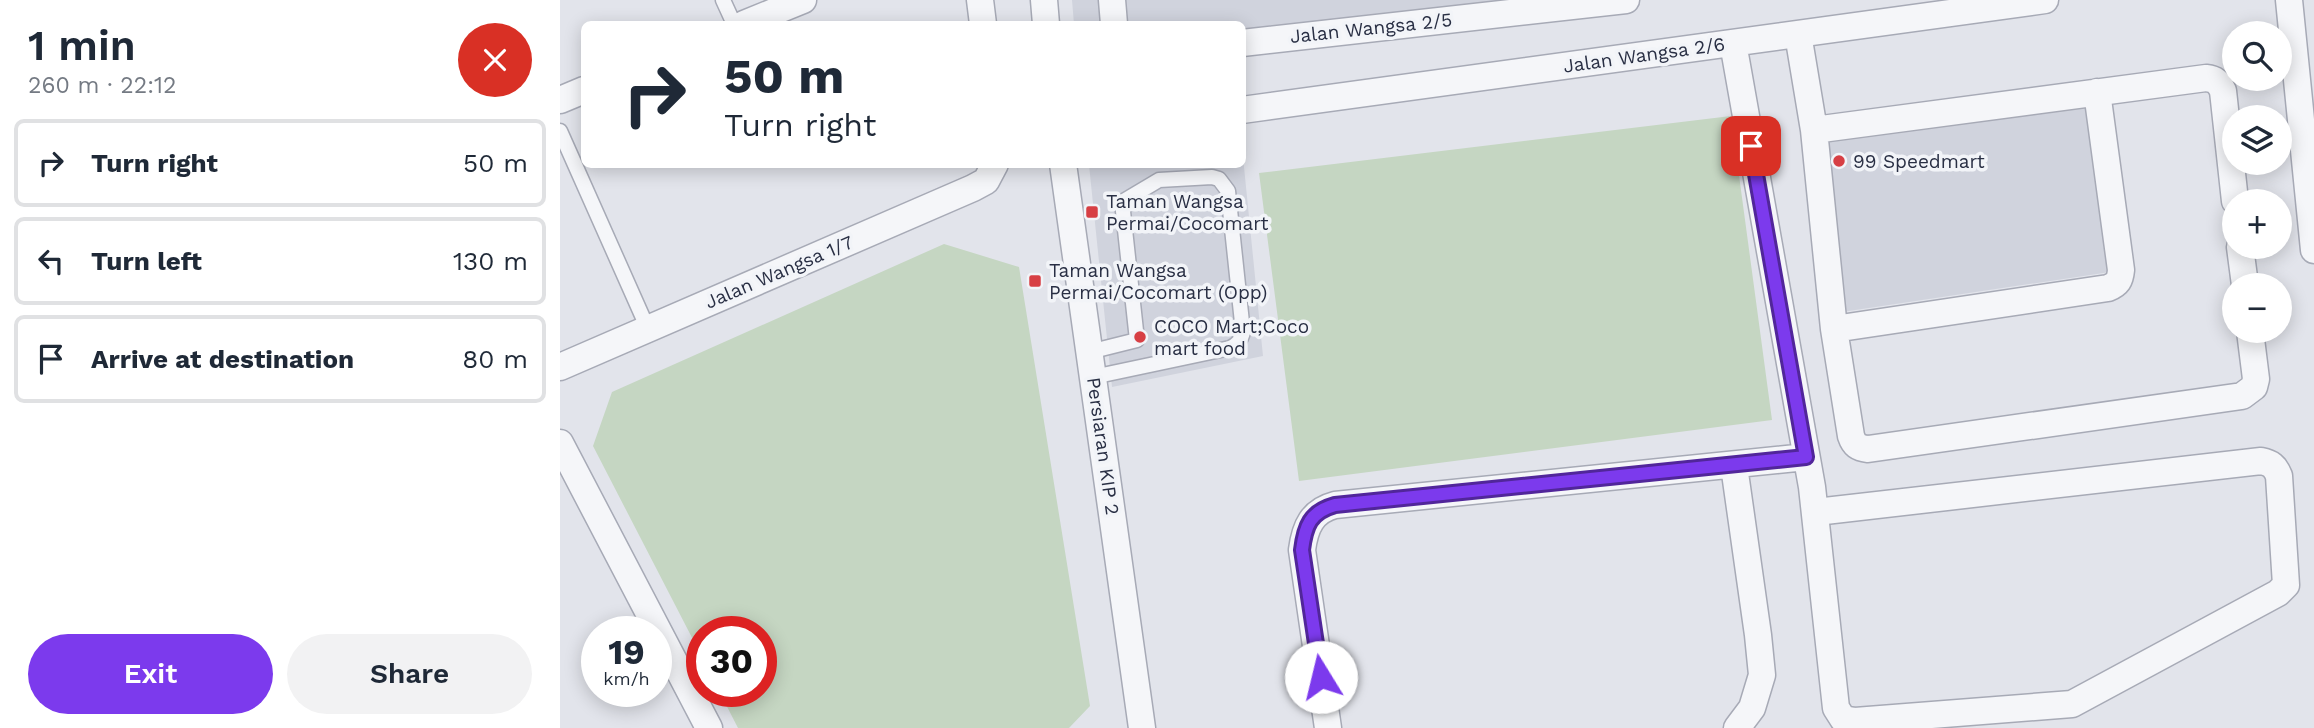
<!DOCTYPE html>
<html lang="en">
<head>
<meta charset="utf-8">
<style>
	body { margin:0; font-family:"Work Sans",sans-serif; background:#f2f2f3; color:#1f2937; height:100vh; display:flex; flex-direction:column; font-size:26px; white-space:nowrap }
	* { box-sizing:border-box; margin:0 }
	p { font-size:23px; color:#747a83 }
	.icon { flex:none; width:38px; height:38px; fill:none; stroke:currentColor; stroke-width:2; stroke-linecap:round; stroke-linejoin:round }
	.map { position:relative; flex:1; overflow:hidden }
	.panel { display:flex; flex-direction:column; background:#fff; width:560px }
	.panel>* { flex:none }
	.banner { position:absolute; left:21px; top:21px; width:665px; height:147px; border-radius:10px; box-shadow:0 4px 18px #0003; background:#fff; color:#1f2937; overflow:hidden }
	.tools { position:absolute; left:1662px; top:21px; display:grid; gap:14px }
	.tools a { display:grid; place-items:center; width:70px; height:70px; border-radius:50%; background:#fff; box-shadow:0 4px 18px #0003; font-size:35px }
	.speed { position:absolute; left:21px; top:616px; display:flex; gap:14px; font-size:35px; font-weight:700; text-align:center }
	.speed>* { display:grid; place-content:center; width:91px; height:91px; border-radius:50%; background:#fff; box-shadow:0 4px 18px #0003; line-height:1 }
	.speed small { font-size:18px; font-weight:400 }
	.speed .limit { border:10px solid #d22; background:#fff; color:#111 }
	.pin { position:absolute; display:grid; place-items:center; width:60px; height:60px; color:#fff; margin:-30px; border-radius:14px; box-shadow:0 4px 10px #0006 }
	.me { position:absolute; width:77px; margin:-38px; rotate:351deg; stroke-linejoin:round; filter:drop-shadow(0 0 5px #0008) }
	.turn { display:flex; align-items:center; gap:24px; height:147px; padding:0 28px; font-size:32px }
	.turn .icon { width:91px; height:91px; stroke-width:2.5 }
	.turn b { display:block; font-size:49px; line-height:60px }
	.round { display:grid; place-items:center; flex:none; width:74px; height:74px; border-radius:37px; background:#f2f2f3 }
	.headline { display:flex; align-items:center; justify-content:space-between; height:119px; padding:0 28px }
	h1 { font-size:42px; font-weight:600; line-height:52px }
	.action { display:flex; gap:14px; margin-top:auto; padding:14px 28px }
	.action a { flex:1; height:80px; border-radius:42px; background:#7c3aed; color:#fff; font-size:28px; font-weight:600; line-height:80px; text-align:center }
	.action a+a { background:#f2f2f3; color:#1f2937 }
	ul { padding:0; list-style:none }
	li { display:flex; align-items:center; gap:21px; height:88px; margin:0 14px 10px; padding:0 14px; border:4px solid #e0e1e3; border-radius:10px }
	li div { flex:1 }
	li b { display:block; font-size:26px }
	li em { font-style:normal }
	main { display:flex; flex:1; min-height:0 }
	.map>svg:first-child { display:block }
	.built { fill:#d0d3dd }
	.green { fill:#c5d6c2 }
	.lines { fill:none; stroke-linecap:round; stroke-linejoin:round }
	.lane-casing { stroke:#a7aab6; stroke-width:17 }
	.street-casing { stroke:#a7aab6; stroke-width:29 }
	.lane { stroke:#f5f6f9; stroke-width:14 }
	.street { stroke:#f5f6f9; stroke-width:26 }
	.route-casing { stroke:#51269a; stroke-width:18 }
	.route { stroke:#7c3aed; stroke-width:12 }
	.poi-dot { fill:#d73f44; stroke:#f2f4f8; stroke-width:2.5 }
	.labels { text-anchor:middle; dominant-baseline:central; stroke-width:7; stroke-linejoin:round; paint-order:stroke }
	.street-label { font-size:19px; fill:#292f44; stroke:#f2f4f8 }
	.poi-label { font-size:19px; fill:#292f44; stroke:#f2f4f8; text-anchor:start }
</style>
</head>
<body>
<main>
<section class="panel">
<div class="headline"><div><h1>1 min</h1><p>260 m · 22:12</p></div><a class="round" style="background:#d93025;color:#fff"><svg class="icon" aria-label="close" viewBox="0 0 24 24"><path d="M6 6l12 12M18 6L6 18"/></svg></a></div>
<ul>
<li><svg class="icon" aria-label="right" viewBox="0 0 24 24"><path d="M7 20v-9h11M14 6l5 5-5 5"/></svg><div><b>Turn right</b></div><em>50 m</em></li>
<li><svg class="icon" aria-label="left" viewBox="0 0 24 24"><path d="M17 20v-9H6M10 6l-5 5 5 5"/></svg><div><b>Turn left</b></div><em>130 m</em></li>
<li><svg class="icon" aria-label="arrive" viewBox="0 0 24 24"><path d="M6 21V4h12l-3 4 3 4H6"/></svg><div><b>Arrive at destination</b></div><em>80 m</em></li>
</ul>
<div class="action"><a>Exit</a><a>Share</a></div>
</section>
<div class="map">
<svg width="1754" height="728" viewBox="0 0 1754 728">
	<rect width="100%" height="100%" fill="#e2e4eb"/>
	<path class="built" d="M512 0H974L683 32 682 24H514Z
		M1527 104 1550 272 1282 312 1264 140Z
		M683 157 703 356 552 387 529 165 682 164Z"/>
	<path class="green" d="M1171 116 1212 420 739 481 699 173Z
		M384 244 459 267 530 706 509 728H178L159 691H201V632H142V657L33 446 52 392Z"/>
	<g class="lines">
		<defs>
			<path id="lane" d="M163 0 174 24
				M0 131 88 329
				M529 352 577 340 562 202 599 180 652 177 659 179 668 191 683 332C681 340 678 344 670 348L533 377"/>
			<path id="street" d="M420 0 423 24
				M484 0 486 24
				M552 0 554 24
				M1729 0 1754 250
				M184 24 243 0
				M1238 34 1254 130 1274 329 1291 436C1294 445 1298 448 1308 449L1682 396 1694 387 1696 379 1690 331
				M682 43 1066 0
				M1173 43 1252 487 1276 708 1283 719 1295 721 1512 704 1718 593 1726 585 1719 476C1715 466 1711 463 1701 461L1256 512
				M0 100 24 90
				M682 110 1485 0
				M1254 130 1646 78C1655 79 1659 82 1663 91L1675 201
				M503 164 582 728
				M1680 247 1685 285
				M1274 329 1548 288C1558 284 1560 280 1561 270L1537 92
				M0 367 413 188 426 181 435 164
				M0 443 149 728
				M1174 466 1198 635 1202 675 1192 708 1177 728
				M768 728 742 550C745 527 752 511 775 505L1246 457"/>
		</defs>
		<use href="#lane" class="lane-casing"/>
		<use href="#street" class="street-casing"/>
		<use href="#lane" class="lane"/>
		<use href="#street" class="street"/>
	</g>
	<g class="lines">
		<defs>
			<path id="route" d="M761 677 742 550C745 526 750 512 775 505L1246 457 1191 146"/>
		</defs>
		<use href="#route" class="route-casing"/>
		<use href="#route" class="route"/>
	</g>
	<g class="poi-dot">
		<circle cx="1279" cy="161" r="7"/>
		<rect x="525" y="205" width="14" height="14" rx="3.5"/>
		<rect x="468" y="274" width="14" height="14" rx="3.5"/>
		<circle cx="580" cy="337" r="7"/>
	</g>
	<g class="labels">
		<g class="street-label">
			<text transform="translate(811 28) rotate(-6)">Jalan Wangsa 2/5</text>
			<text transform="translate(1084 55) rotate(-8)">Jalan Wangsa 2/6</text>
			<text transform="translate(219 272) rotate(-23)">Jalan Wangsa 1/7</text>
			<text transform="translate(543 446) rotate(82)">Persiaran KIP 2</text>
		</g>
		<g class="poi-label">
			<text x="1293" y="161">99 Speedmart</text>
			<text x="546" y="201">Taman Wangsa<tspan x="546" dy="22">Permai/Cocomart</tspan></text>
			<text x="489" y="270">Taman Wangsa<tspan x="489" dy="22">Permai/Cocomart (Opp)</tspan></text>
			<text x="594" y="326">COCO Mart;Coco<tspan x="594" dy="22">mart food</tspan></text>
		</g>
	</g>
</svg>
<div class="tools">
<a><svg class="icon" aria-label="search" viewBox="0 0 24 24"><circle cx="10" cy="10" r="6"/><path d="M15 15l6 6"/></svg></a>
<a><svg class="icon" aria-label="layers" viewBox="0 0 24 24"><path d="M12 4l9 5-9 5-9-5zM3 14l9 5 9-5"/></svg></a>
<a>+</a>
<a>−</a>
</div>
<div class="speed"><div>19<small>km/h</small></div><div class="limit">30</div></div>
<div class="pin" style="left:1191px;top:146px;background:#d93025"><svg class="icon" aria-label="arrive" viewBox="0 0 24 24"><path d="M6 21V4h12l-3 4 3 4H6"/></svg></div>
<svg class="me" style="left:761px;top:677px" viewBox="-20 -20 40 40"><circle r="19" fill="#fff"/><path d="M0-13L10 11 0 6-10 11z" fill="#7c3aed"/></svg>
<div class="banner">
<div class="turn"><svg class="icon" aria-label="right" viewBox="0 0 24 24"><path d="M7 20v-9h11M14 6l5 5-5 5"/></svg><div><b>50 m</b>Turn right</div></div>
</div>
</div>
</main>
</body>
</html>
